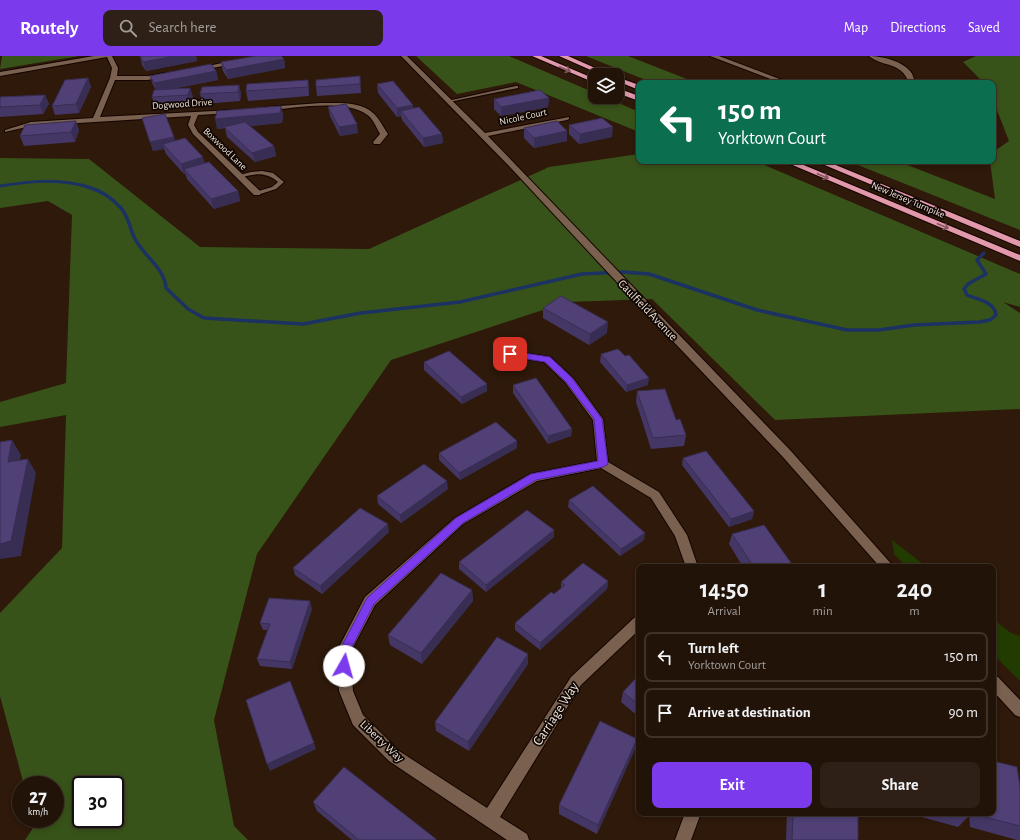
<!DOCTYPE html>
<html lang="en">
<head>
<meta charset="utf-8">
<style>
	body { margin:0; font-family:"Alegreya Sans",sans-serif; background:#2e2016; color:#f1f3f6; height:100vh; display:flex; flex-direction:column; font-size:15px; white-space:nowrap }
	* { box-sizing:border-box; margin:0 }
	p { font-size:13px; color:#a29e9c }
	.icon { flex:none; width:22px; height:22px; fill:none; stroke:currentColor; stroke-width:2; stroke-linecap:round; stroke-linejoin:round }
	.map { position:relative; flex:1; overflow:hidden }
	.drawer { position:absolute; left:636px; top:508px; width:360px; height:252px; display:flex; flex-direction:column; background:#221308; border-radius:8px; box-shadow:0 2px 6px #0003,0 0 0 1px #3f3229 }
	.drawer>* { flex:none }
	.hud { position:absolute; left:636px; top:24px; width:360px; height:84px; border-radius:8px; box-shadow:0 2px 6px #0003,0 0 0 1px #3f3229; background:#0b6e4f; color:#fff; overflow:hidden }
	.tools { position:absolute; left:588px; top:12px; display:grid; gap:8px }
	.tools a { display:grid; place-items:center; width:36px; height:36px; border-radius:8px; background:#221308; box-shadow:0 2px 6px #0003,0 0 0 1px #3f3229; font-size:20px }
	.speed { position:absolute; left:12px; top:720px; display:flex; gap:8px; font-size:20px; font-weight:700; text-align:center }
	.speed>* { display:grid; place-content:center; width:52px; height:52px; border-radius:50%; background:#221308; box-shadow:0 2px 6px #0003,0 0 0 1px #3f3229; line-height:1 }
	.speed small { font-size:10px; font-weight:400 }
	.speed .limit { border:2px solid #111; border-radius:6px; background:#fff; color:#111 }
	.pin { position:absolute; display:grid; place-items:center; width:34px; height:34px; color:#fff; margin:-17px; border-radius:8px; box-shadow:0 2px 6px #0006 }
	.me { position:absolute; width:44px; margin:-22px; rotate:7deg; stroke-linejoin:round; filter:drop-shadow(0 0 3px #0008) }
	.turn { display:flex; align-items:center; gap:14px; height:84px; padding:0 16px; font-size:18px }
	.turn .icon { width:52px; height:52px; stroke-width:2.5 }
	.turn b { display:block; font-size:28px; line-height:34px }
	.eta { display:flex; justify-content:space-evenly; align-items:center; height:68px; text-align:center }
	.eta b { font-size:24px; font-weight:700; line-height:28px }
	.action { display:flex; gap:8px; margin-top:auto; padding:8px 16px }
	.action a { flex:1; height:46px; border-radius:8px; background:#7c3aed; color:#fff; font-size:16px; font-weight:700; line-height:46px; text-align:center }
	.action a+a { background:#2e2016; color:#f1f3f6 }
	ul { padding:0; list-style:none }
	li { display:flex; align-items:center; gap:12px; height:50px; margin:0 8px 6px; padding:0 8px; border:2px solid #3f3229; border-radius:8px }
	li div { flex:1 }
	li b { display:block; font-size:15px }
	li em { font-style:normal }
	header { display:flex; align-items:center; gap:24px; box-sizing:border-box; height:56px; padding:0 20px; background:#7c3aed; color:#fff }
	header strong { font-size:19px }
	nav { display:flex; gap:22px; margin-inline-start:auto; font-size:14px }
	.search { width:280px; height:36px; background:#2e2016; display:flex; align-items:center; gap:10px; box-sizing:border-box; padding:0 14px; border-radius:8px; color:#a29e9c; font-size:15px }
	.map>svg:first-child { display:block }
	.green { fill:#223b00 }
	.forest { fill:#385319; fill-rule:evenodd }
	.lines { fill:none; stroke-linecap:round; stroke-linejoin:round }
	.stream-far1 { stroke:#1b3262; stroke-width:3 }
	.stream { stroke:#1b3262; stroke-width:3.5 }
	.service-casing { stroke:#150400; stroke-width:2 }
	.minor-casing { stroke:#150400; stroke-width:2 }
	.motorway-casing { stroke:#150400; stroke-width:2 }
	.service { fill:#79604f; fill-rule:evenodd }
	.minor { fill:#79604f; fill-rule:evenodd }
	.motorway { fill:#e299ab; fill-rule:evenodd }
	.wall { fill:#453765 }
	.shaded-wall { fill:#382d53 }
	.building { fill:#504076; stroke:#382d53 }
	.oneway { stroke:#83575f }
	.route { fill:#7c3aed; stroke:#51269a }
	.labels { text-anchor:middle; dominant-baseline:central; stroke-width:3.5; stroke-linejoin:round; paint-order:stroke }
	.far-street-label { font-size:10px; fill:#f2e3d9; stroke:#0f0703 }
	.street-label { font-size:12px; fill:#f2e3d9; stroke:#0f0703 }
	.near-street-label { font-size:14px; fill:#f2e3d9; stroke:#0f0703 }
</style>
</head>
<body>
<header>
<strong>Routely</strong>
<div class="search"><svg class="icon" aria-label="search" viewBox="0 0 24 24"><circle cx="10" cy="10" r="6"/><path d="M15 15l6 6"/></svg>Search here</div>
<nav><a>Map</a><a>Directions</a><a>Saved</a></nav>
</header>
<div class="map">
<svg width="1020" height="784" viewBox="0 0 1020 784">
	<rect width="100%" height="100%" fill="#2e190a"/>
	<path class="green" d="M892 484 927 511H907L894 498Z
		M993 563 1011 577 1020 580V625L993 598Z"/>
	<path class="forest" d="M2 0H79L0 13Z
		M416 0H509L595 37V41H605L639 56V76L516 26 457 38Z
		M586 0H628L697 27H653Z
		M976 0H1020V174L848 105H897L995 143 990 105H993V96L1009 85 993 44V27H984L963 6Z
		M639 98V105H755L1020 218V251L1003 246 1020 257V353L775 364 652 243 567 246 391 304 257 498 214 664 234 770 248 784H25L35 769 33 763H55V729H24L0 640V557L62 492 66 359 0 371V346L66 327 72 159 48 145 0 152V102L89 103 200 191 369 193 549 111ZM81 729H115V763H81Z"/>
	<g class="lines">
		<path class="stream-far1" d="M0 130C30 125 62 122 91 132"/>
		<path class="stream" d="M88 131C102 135 112 142 121 152 129 161 130 174 135 183 144 200 165 213 166 232L188 253 204 262 303 268 361 257 460 246 582 218 623 216 649 218 757 254 847 274H879L914 269 979 266 990 264 996 259C994 245 978 244 967 239L964 233 968 228 986 218 977 204 984 197"/>
		<defs>
			<path id="service" d="M516 30H518V32L449 46 447 45Z
				M262 115 273 117 284 126 276 133 257 139 254 137 255 136 272 131 278 126C265 115 254 118 239 122L236 120 251 116Z"/>
			<path id="minor" d="M94 0H112L118 12 117 20H148L165 17 168 19 148 24H115L100 61 233 54 234 55 231 57 198 59 194 69 198 76 260 135V139H254L193 78 188 69 191 60 31 70 5 76V74L31 66 93 62 110 22 112 12 107 1 0 20V16Z
				M401 0H407L485 77 569 61V63L567 64 488 80 790 394 894 511H880L782 400 613 222 510 111Z
				M710 0H719L790 27H781Z
				M869 0C881 0 902 5 910 15 913 18 914 23 915 27H909C901 5 884 12 869 0Z
				M236 4 239 6 238 7 197 15 194 13Z
				M321 47C337 47 361 45 373 57 379 62 383 71 388 78L380 88H374L373 86 380 78C376 71 373 62 366 58 344 43 292 52 266 55L263 53 266 51Z
				M510 295 550 301 573 322 603 363 608 406 659 436 687 479 698 511H686L675 480 651 442 601 412 537 425 463 468 375 549 350 597 353 635 363 659 399 695 487 752 571 621 634 562 639 560V574L581 629 500 761 527 778 529 784H507L389 705 353 669 339 635 336 597 365 541 455 462 530 418 597 405 593 364 565 326 544 306 507 300 505 298 507 296Z
				M993 619 998 621 1020 644V661L1015 659 993 635Z
				M685 757H701L691 784H675Z"/>
			<path id="motorway" d="M532 0H541L595 23V27Z
				M559 0H568L611 19H602Z
				M617 21 639 29V34L617 25Z
				M617 32 639 40V45L617 37Z
				M783 105H794L1020 199V205Z
				M815 105H826L1020 185V191Z"/>
		</defs>
		<use href="#service" class="service-casing"/>
		<use href="#minor" class="minor-casing"/>
		<use href="#motorway" class="motorway-casing"/>
		<use href="#service" class="service"/>
		<use href="#minor" class="minor"/>
		<use href="#motorway" class="motorway"/>
	</g>
	<path class="wall" d="M140 0H196L197 5 146 15 142 9Z
		M284 3 285 12 228 23 223 15 221 6Z
		M216 15 218 24 172 33 190 32 193 41 191 48 155 51 152 41 156 34 153 29 150 20Z
		M360 20 361 37 317 40 316 31Z
		M88 22 91 31 79 57 55 59 52 50Z
		M308 24 309 33V40L248 45 246 35Z
		M377 28 414 52 442 78 443 87 424 91 402 64 401 60 397 61 378 37Z
		M239 29 241 38 240 45 203 48 200 38Z
		M45 39 49 48 43 58 0 61V41Z
		M549 42 548 51 501 60 494 53V43Z
		M281 50 283 60 282 67 250 70 274 90 276 100 255 106 227 81 225 72 217 73Z
		M328 51 358 77 340 80 330 60Z
		M142 62 174 81 175 85 205 107 238 135 240 145 214 153 187 123 185 117 184 118 166 98 164 93 153 95Z
		M569 69 612 81 579 88 569 78Z
		M524 72 567 75V85L534 92 524 82Z
		M79 74 75 86 24 90 20 80Z
		M543 252 607 277 589 289 543 262Z
		M601 298 648 329 626 336 600 306Z
		M424 306 487 328V335L462 348 424 314Z
		M513 329 572 373 571 380 548 388 513 337Z
		M637 335 676 364 686 379 684 390 651 393 636 346Z
		M517 392 460 424 439 404V397Z
		M683 402 754 455 752 463 729 471 682 409Z
		M448 433 401 467 378 448 377 440Z
		M569 444 644 484 620 500 568 451Z
		M554 474V481L486 536 459 513V506Z
		M389 476 322 538 295 519 293 512Z
		M732 478 794 511H743L729 488Z
		M608 525 607 533 540 594 515 574V567L554 538 561 533V526Z
		M472 534 473 545 422 608 390 589 388 579Z
		M312 553 292 613 260 610 257 603 268 574H263L260 567Z
		M528 598V608L469 695 436 675 435 666Z
		M639 619V661L621 646 623 636Z
		M635 693 597 778 559 758V749Z
		M1019 731H1020V784H1017L970 771 969 757H993Z
		M313 746 437 784H352L317 755Z
		M787 757H858V784H786Z
		M907 757H969V760L958 771Z"/>
	<path class="shaded-wall" d="M175 0H196L197 5 146 15 143 6Z
		M284 3 285 12 228 23 226 14Z
		M216 15 218 24 157 36 154 27Z
		M88 22 91 31 79 57 76 48Z
		M308 24 309 33V40L308 31Z
		M239 29 241 38 240 45 238 36Z
		M190 32 193 41 191 48 188 39Z
		M45 39 49 48 43 58 40 49Z
		M549 42 548 51 501 60V51Z
		M413 49 414 58 401 55V60L397 61V52Z
		M281 50 283 60 282 67 217 73 215 63Z
		M76 65 79 74 75 86 71 76Z
		M357 68 358 77 340 80 339 71Z
		M613 71 612 81 579 88 580 78Z
		M567 75V85L534 92V82Z
		M442 78 443 87 424 91 423 82Z
		M174 81 177 91 163 88 164 93 153 95 150 86Z
		M274 90 276 100 255 106 252 97Z
		M203 101 206 111 184 113 185 117 184 118 181 108Z
		M238 135 240 145 214 153 211 143Z
		M608 266 607 277 589 289 590 278Z
		M649 322 648 329 626 336 627 329Z
		M487 328V335L462 348 461 341Z
		M572 373 571 380 548 388V380Z
		M12 384 21 399 16 420 8 406Z
		M517 385V392L460 424 459 417Z
		M28 403 36 417 21 500 0 503V488Z
		M447 425 448 433 401 467 400 459Z
		M754 455 752 463 729 471 731 463Z
		M388 468 389 476 322 538 320 530Z
		M554 474V481L486 536V529Z
		M645 477 644 484 620 500 621 493Z
		M608 525 607 533 540 594V587Z
		M472 534 473 545 422 608 421 597Z
		M310 545 312 553 292 613 290 606Z
		M528 598V608L469 695 468 686Z
		M637 683 635 693 597 778 598 769Z
		M314 687 316 693 270 715 267 708Z"/>
	<path class="building" d="M140 0H175L143 6Z
		M256 0H281L284 3 226 14 221 6Z
		M211 8 216 15 154 27 150 20Z
		M360 20V28L316 31V24Z
		M88 22 76 48 52 50 65 24Z
		M308 24V31L246 35 247 28Z
		M393 25 413 49 397 52 377 28Z
		M239 29 238 36 200 38 202 31Z
		M190 32 188 39 152 41 154 34Z
		M540 34 549 42 501 51 494 43Z
		M45 39 40 49 0 51V41Z
		M346 48 357 68 339 71 328 51Z
		M281 50 280 57 215 63 217 55Z
		M419 51 442 78 423 82 401 55Z
		M165 58 174 81 150 86 142 62Z
		M602 62 613 71 580 78 569 69Z
		M76 65 71 76 20 80 25 69Z
		M557 65 567 75 534 82 524 72Z
		M245 66 274 90 252 97 224 71Z
		M185 82 203 101 181 108 163 88Z
		M209 106 238 135 211 143 184 113Z
		M561 240 608 266 590 278 543 252Z
		M618 293 625 300 629 299 649 322 627 329 601 298Z
		M449 295 487 328 461 341 424 306Z
		M536 322 572 373 548 380 513 329Z
		M665 333 676 364 680 363 686 379 653 382 637 335Z
		M496 366 517 385 459 417 439 397Z
		M12 384 8 406 28 403 11 485 0 488V386Z
		M706 395 754 455 731 463 683 402Z
		M424 408 447 425 400 459 377 440Z
		M593 430 645 477 621 493 569 444Z
		M360 452 388 468 320 530 293 512Z
		M527 454 554 474 486 529 459 506Z
		M764 469 794 511H754L732 478Z
		M583 507 608 525 540 587 515 567 551 536 554 538 565 529 561 526Z
		M441 517 472 534 421 597 388 579Z
		M269 542 310 545 290 606 257 603 270 568 260 567Z
		M497 581 528 598 468 686 435 666Z
		M639 619V649L623 636Z
		M290 625 314 687 267 708 246 644Z
		M600 665 637 683 598 769 559 749Z
		M993 705 1017 711 1020 731V770L981 760V757H993Z
		M344 711 436 783V784H359L313 746Z
		M793 757H858V784H792Z
		M959 757H969V760Z"/>
	<defs><path id="oneway-shaft" d="M-6 0H5M1.5-3L5.5 0L1.5 3" fill="none" stroke-width="1.6" stroke-linecap="round" stroke-linejoin="round"/></defs>
	<g class="oneway">
		<use href="#oneway-shaft" transform="translate(565 13) rotate(23)"/>
		<use href="#oneway-shaft" transform="translate(823 120) rotate(23)"/>
		<use href="#oneway-shaft" transform="translate(943 170) rotate(23)"/>
	</g>
	<path class="route" d="M510 295 550 301 572 322 602 363 608 408 603 411 536 424 463 467 374 548 349 597 350 610 348 613 344 615 340 613 338 597 367 542 456 462 531 418 598 405 594 363 566 326 545 306 508 300V296Z"/>
	<g class="labels">
		<g class="far-street-label">
			<text transform="translate(182 48) rotate(-4)">Dogwood Drive</text>
			<text transform="translate(523 61) rotate(-12)">Nicole Court</text>
			<text transform="translate(225 93) rotate(44)">Boxwood Lane</text>
			<text transform="translate(908 144) rotate(23)">New Jersey Turnpike</text>
		</g>
		<g class="street-label">
			<text transform="translate(648 254) rotate(46)">Caulfield Avenue</text>
			<text transform="translate(382 685) rotate(43)">Liberty Way</text>
		</g>
		<g class="near-street-label">
			<text transform="translate(556 658) rotate(-57)">Carriage Way</text>
		</g>
	</g>
</svg>
<div class="tools">
<a><svg class="icon" aria-label="layers" viewBox="0 0 24 24"><path d="M12 4l9 5-9 5-9-5zM3 14l9 5 9-5"/></svg></a>
</div>
<div class="speed"><div>27<small>km/h</small></div><div class="limit">30</div></div>
<div class="pin" style="left:510px;top:298px;background:#d93025"><svg class="icon" aria-label="arrive" viewBox="0 0 24 24"><path d="M6 21V4h12l-3 4 3 4H6"/></svg></div>
<svg class="me" style="left:344px;top:610px" viewBox="-20 -20 40 40"><circle r="19" fill="#fff"/><path d="M0-13L10 11 0 6-10 11z" fill="#7c3aed"/></svg>
<div class="hud">
<div class="turn"><svg class="icon" aria-label="left" viewBox="0 0 24 24"><path d="M17 20v-9H6M10 6l-5 5 5 5"/></svg><div><b>150 m</b>Yorktown Court</div></div>
</div>
<section class="drawer">
<div class="eta">
<div><b>14:50</b><p>Arrival</p></div>
<div><b>1</b><p>min</p></div>
<div><b>240</b><p>m</p></div>
</div>
<ul>
<li><svg class="icon" aria-label="left" viewBox="0 0 24 24"><path d="M17 20v-9H6M10 6l-5 5 5 5"/></svg><div><b>Turn left</b><p>Yorktown Court</p></div><em>150 m</em></li>
<li><svg class="icon" aria-label="arrive" viewBox="0 0 24 24"><path d="M6 21V4h12l-3 4 3 4H6"/></svg><div><b>Arrive at destination</b></div><em>90 m</em></li>
</ul>
<div class="action"><a>Exit</a><a>Share</a></div>
</section>
</div>
</body>
</html>
